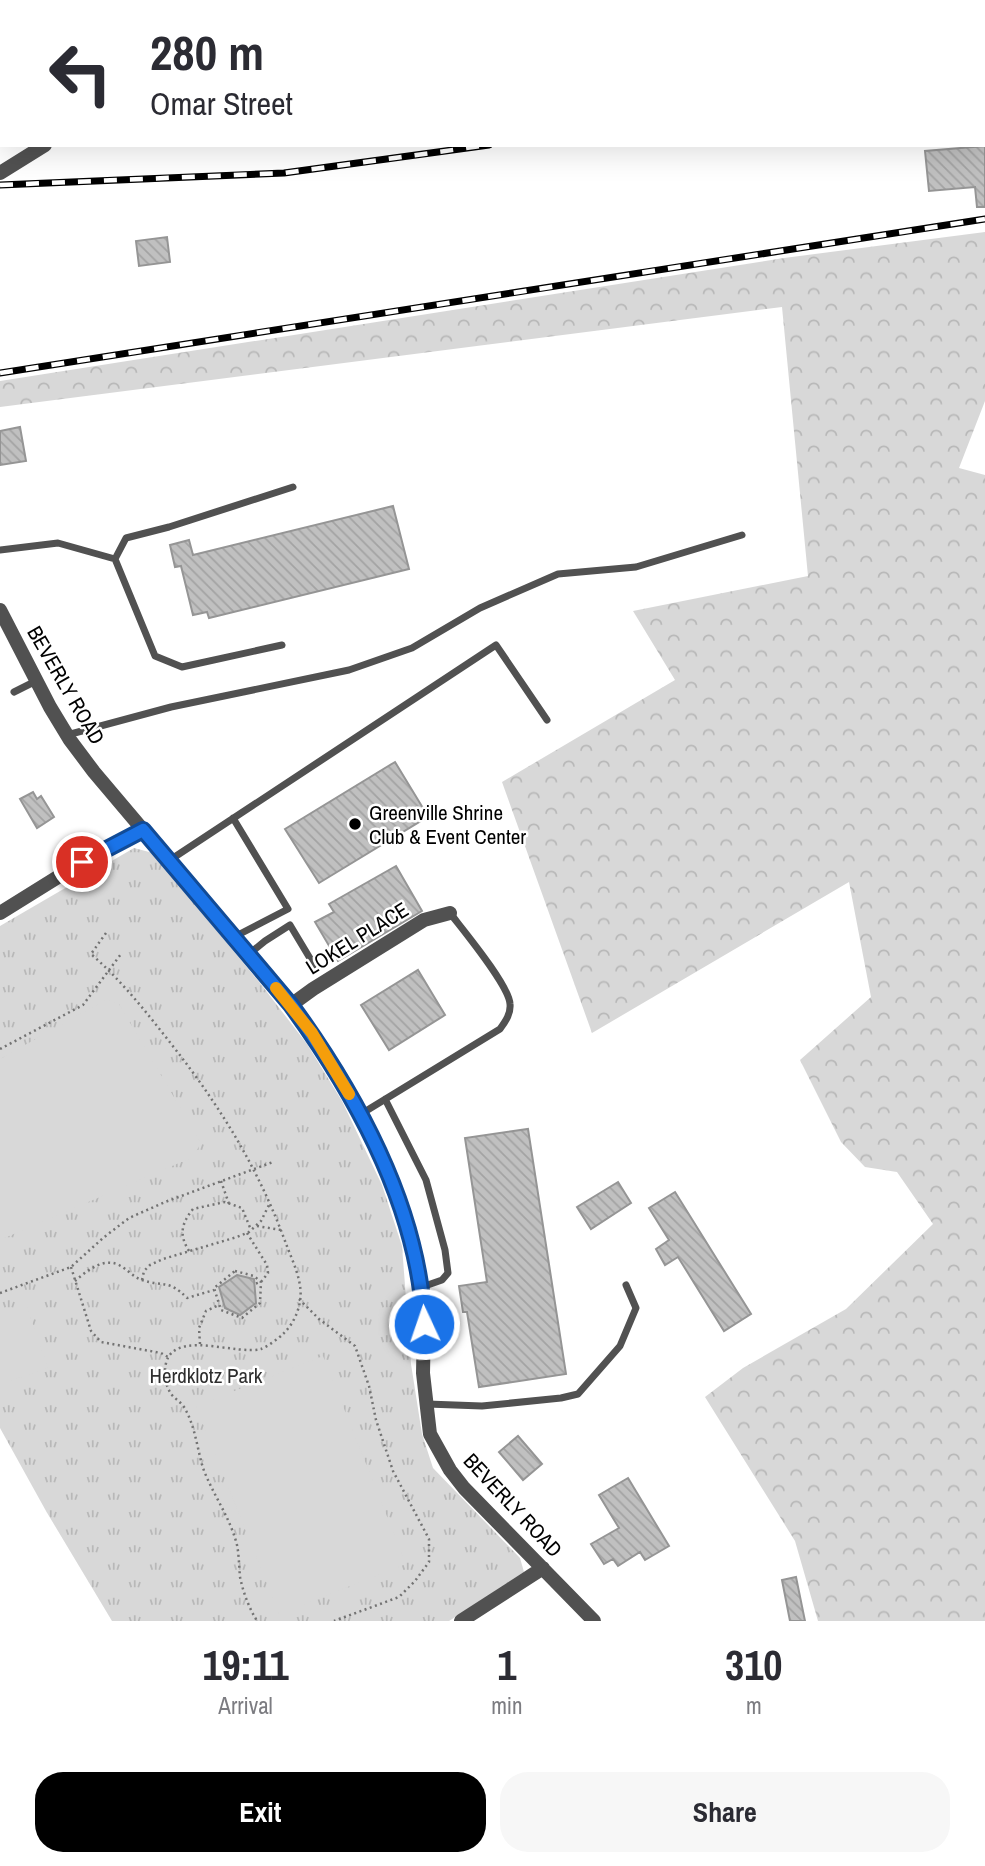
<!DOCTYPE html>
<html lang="en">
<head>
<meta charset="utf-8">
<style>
	body { margin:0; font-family:"Archivo Narrow",sans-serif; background:#f7f7f7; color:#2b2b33; height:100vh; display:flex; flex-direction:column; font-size:26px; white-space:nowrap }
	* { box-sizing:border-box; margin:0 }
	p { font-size:23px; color:#7c7c81 }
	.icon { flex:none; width:38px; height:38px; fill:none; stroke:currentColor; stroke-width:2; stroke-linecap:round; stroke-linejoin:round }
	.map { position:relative; height:1621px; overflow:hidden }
	.drawer { display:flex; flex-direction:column; background:#fff; flex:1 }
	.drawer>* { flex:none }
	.banner { position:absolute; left:0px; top:0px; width:985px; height:147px; box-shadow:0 7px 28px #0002; background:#fff; color:#2b2b33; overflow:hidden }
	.pin { position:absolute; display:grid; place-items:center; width:60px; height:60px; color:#fff; margin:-30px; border:4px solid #fff; border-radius:50%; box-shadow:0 2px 7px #0007 }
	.me { position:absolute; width:77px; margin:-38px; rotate:357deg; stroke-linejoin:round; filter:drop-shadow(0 0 5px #0008) }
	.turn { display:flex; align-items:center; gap:24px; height:147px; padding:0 35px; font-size:32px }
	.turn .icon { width:91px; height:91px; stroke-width:2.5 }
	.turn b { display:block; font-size:49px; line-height:60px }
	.eta { display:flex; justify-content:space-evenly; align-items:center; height:119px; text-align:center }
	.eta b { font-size:42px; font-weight:800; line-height:49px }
	.action { display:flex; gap:14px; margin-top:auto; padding:14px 35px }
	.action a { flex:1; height:80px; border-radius:28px; background:#000; color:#fff; font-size:28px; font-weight:800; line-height:80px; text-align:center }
	.action a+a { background:#f7f7f7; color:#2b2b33 }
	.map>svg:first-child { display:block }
	.forest { fill:url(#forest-crowns) }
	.park { fill:url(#park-tufts) }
	.pitch { fill:#d8d8d8 }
	.building { fill:url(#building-back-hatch); stroke:#959595; stroke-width:2 }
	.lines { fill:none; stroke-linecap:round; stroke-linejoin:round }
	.path { stroke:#737373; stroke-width:2.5; stroke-dasharray:2 3.5; stroke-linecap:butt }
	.service { stroke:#515151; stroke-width:7 }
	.minor { stroke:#515151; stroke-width:14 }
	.tertiary { stroke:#515151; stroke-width:14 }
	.rail-casing { stroke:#000; stroke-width:7 }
	.rail { stroke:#fff; stroke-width:4.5; stroke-dasharray:13; stroke-linecap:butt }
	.route-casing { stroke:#114b97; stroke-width:18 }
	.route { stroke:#1a73e8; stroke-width:12 }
	.slow { stroke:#f59e0b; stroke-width:12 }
	.poi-dot { fill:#000; stroke:#fff; stroke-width:2.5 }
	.labels { text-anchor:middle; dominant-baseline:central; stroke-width:5; stroke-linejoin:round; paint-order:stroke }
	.street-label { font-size:21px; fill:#000; stroke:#fff }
	.poi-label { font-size:21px; fill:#000; stroke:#fff; text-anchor:start }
	.park-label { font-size:21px; fill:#2f2f2f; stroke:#fff }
</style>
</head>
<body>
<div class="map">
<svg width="985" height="1621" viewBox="0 0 985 1621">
	<defs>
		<pattern id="forest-crowns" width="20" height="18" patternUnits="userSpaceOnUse" patternTransform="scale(1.75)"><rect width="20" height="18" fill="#d8d8d8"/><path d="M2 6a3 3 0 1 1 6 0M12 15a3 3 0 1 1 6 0" fill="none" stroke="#b8b8b8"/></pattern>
		<pattern id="park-tufts" width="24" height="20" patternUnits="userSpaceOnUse" patternTransform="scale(1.75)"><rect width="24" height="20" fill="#d8d8d8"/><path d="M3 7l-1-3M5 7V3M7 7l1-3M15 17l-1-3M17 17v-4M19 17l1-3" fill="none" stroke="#b8b8b8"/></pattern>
		<pattern id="building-back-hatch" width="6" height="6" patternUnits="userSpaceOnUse" patternTransform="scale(1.75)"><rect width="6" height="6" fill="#c0c0c0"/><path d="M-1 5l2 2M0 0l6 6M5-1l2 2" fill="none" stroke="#a3a3a3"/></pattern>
	</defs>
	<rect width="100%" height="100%" fill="#fff"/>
	<path class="forest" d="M985 232V401L959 468 985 475V1621H818L795 1541 705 1397 743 1368 846 1309 933 1224 897 1172 865 1167 841 1142 800 1060 871 997 849 882 592 1033 502 782 675 680 633 611 808 576 782 307 0 407V381L784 258Z"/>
	<path class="park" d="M134 848 153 853 260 983 307 1044 342 1101 382 1185 402 1246 411 1364 422 1434 433 1468 520 1558 524 1572 449 1621H112L46 1511 0 1428V926Z"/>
	<path class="pitch" d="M107 999 119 1004 201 1143 193 1157 0 1240V1059Z
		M27 1307 48 1368 1 1384 0 1316Z
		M323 1356 406 1564 279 1614 196 1406Z"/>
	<path class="building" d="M985 146V207H977L975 187 929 191 925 151Z
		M167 237 170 262 139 266 136 241Z
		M20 427 26 461 0 465V431Z
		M393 506 409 569 209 618 207 612 193 615 181 566 175 567 170 545 189 540 193 555Z
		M395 762 426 813 422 815 424 819 319 883 285 829Z
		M33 792 37 799 41 796 54 817 37 828 20 799Z
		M396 866 422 911 338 961 315 922 334 912 329 904Z
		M418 970 445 1015 389 1050 361 1005Z
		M528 1129 566 1374 479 1387 467 1312H463L459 1286 487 1282 465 1138Z
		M618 1182 631 1203 591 1229 577 1207Z
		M675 1192 751 1314 724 1331 678 1257 665 1265 656 1249 669 1240 649 1208Z
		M237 1275 254 1279 256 1303 240 1315 225 1308 219 1287Z
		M518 1436 542 1464 523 1480 499 1452Z
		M628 1478 669 1546 645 1560 640 1552 618 1566 613 1559 604 1564 591 1544 619 1528 599 1495Z
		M796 1577 805 1621H790L782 1580Z"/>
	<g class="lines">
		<path class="path" d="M106 933 91 954C122 981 147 1013 172 1045 220 1106 258 1168 285 1241 290 1255 298 1271 300 1286 303 1303 295 1323 283 1334 278 1339 267 1347 261 1349 237 1355 185 1333 169 1356 163 1365 164 1383 170 1392 173 1398 180 1401 184 1407 195 1425 197 1448 203 1468 213 1495 230 1517 237 1545 239 1555 239 1566 240 1577 243 1592 249 1608 257 1621
			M0 1049 83 1005 121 954
			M221 1181 229 1204
			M257 1226 281 1230
			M247 1233 267 1265 268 1273 261 1282 254 1284
			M189 1251C179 1235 181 1224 193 1209L225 1202 242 1208 251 1230
			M71 1267 91 1331 101 1342 161 1353 168 1357
			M235 1271 254 1276 261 1282 260 1303 242 1318 221 1310 214 1288Z
			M142 1280 144 1271 150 1265 163 1259 237 1237 249 1232 261 1221 270 1203
			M75 1281C87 1271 103 1257 119 1265 127 1269 133 1277 142 1280 162 1287 169 1279 187 1298L214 1290
			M0 1293 71 1267 103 1238 129 1218 165 1202 273 1162
			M299 1299 319 1319 355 1346 369 1386 376 1420 393 1471 429 1539V1562L415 1581 399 1597 334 1621
			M200 1344 199 1328 206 1311 219 1305"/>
		<path class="service" d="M22 0 23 2
			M57 0V2
			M184 0 185 2
			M226 0 227 2
			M484 0V2
			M521 0 522 2
			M709 0 710 2
			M926 0 927 2
			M0 28 2 27
			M0 81 2 80
			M0 550 58 543 115 559 155 656 182 667 282 645
			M115 559 126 538 169 527 293 487
			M14 692 36 681
			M67 735 171 707 349 670 412 648 480 608 558 574 636 567 742 535
			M233 818 288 909 234 937
			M170 860 496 645 547 720
			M249 954 265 941 290 925 314 965
			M385 1099 426 1180 445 1250 448 1273 442 1280 422 1287
			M361 1114 500 1029C505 1022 511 1014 510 1004 509 985 463 930 450 913
			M427 1404 482 1406 561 1398 578 1394 620 1346 636 1308 626 1285"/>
		<path class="minor" d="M0 610 50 707 70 740 94 772 291 1005 312 1033 357 1106 390 1178 409 1228 417 1260 423 1294 424 1324 423 1373 430 1434 450 1470 464 1488 594 1621
			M0 913 82 862 143 830
			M291 1005 313 989 424 920 450 913
			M461 1621 543 1568"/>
		<path class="tertiary" d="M283 2 286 0
			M0 173 45 145"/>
		<defs>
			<path id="rail" d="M984 73H985
				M0 185 284 173 489 145
				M0 373 985 219"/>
		</defs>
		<use href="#rail" class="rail-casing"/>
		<use href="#rail" class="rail"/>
	</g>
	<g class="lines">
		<defs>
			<path id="route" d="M82 862 143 830 291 1005C358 1097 419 1208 424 1324"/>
		</defs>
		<use href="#route" class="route-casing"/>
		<use href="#route" class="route"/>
		<path class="slow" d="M276 988 312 1033 349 1094"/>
	</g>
	<circle class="poi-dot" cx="355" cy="824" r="7"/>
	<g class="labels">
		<g class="street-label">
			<text transform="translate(66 685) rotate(60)">BEVERLY ROAD</text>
			<text transform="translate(357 938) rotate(-32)">LOKEL PLACE</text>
			<text transform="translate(513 1505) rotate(47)">BEVERLY ROAD</text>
		</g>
		<g class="poi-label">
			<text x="369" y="812">Greenville Shrine<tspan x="369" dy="24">Club &amp; Event Center</tspan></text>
		</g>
		<g class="park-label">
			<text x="206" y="1375">Herdklotz Park</text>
		</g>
	</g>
</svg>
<div class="pin" style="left:82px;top:862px;background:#d93025"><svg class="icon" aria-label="arrive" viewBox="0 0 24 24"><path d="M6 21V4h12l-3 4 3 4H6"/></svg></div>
<svg class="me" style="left:424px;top:1324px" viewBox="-20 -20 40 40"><circle r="17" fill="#1a73e8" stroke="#fff" stroke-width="3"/><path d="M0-11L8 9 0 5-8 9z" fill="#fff"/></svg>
<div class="banner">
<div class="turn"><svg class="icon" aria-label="left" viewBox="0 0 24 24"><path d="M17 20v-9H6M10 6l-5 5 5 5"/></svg><div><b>280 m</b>Omar Street</div></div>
</div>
</div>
<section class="drawer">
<div class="eta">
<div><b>19:11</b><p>Arrival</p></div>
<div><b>1</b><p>min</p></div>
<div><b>310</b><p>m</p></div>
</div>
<div class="action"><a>Exit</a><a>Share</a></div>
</section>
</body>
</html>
